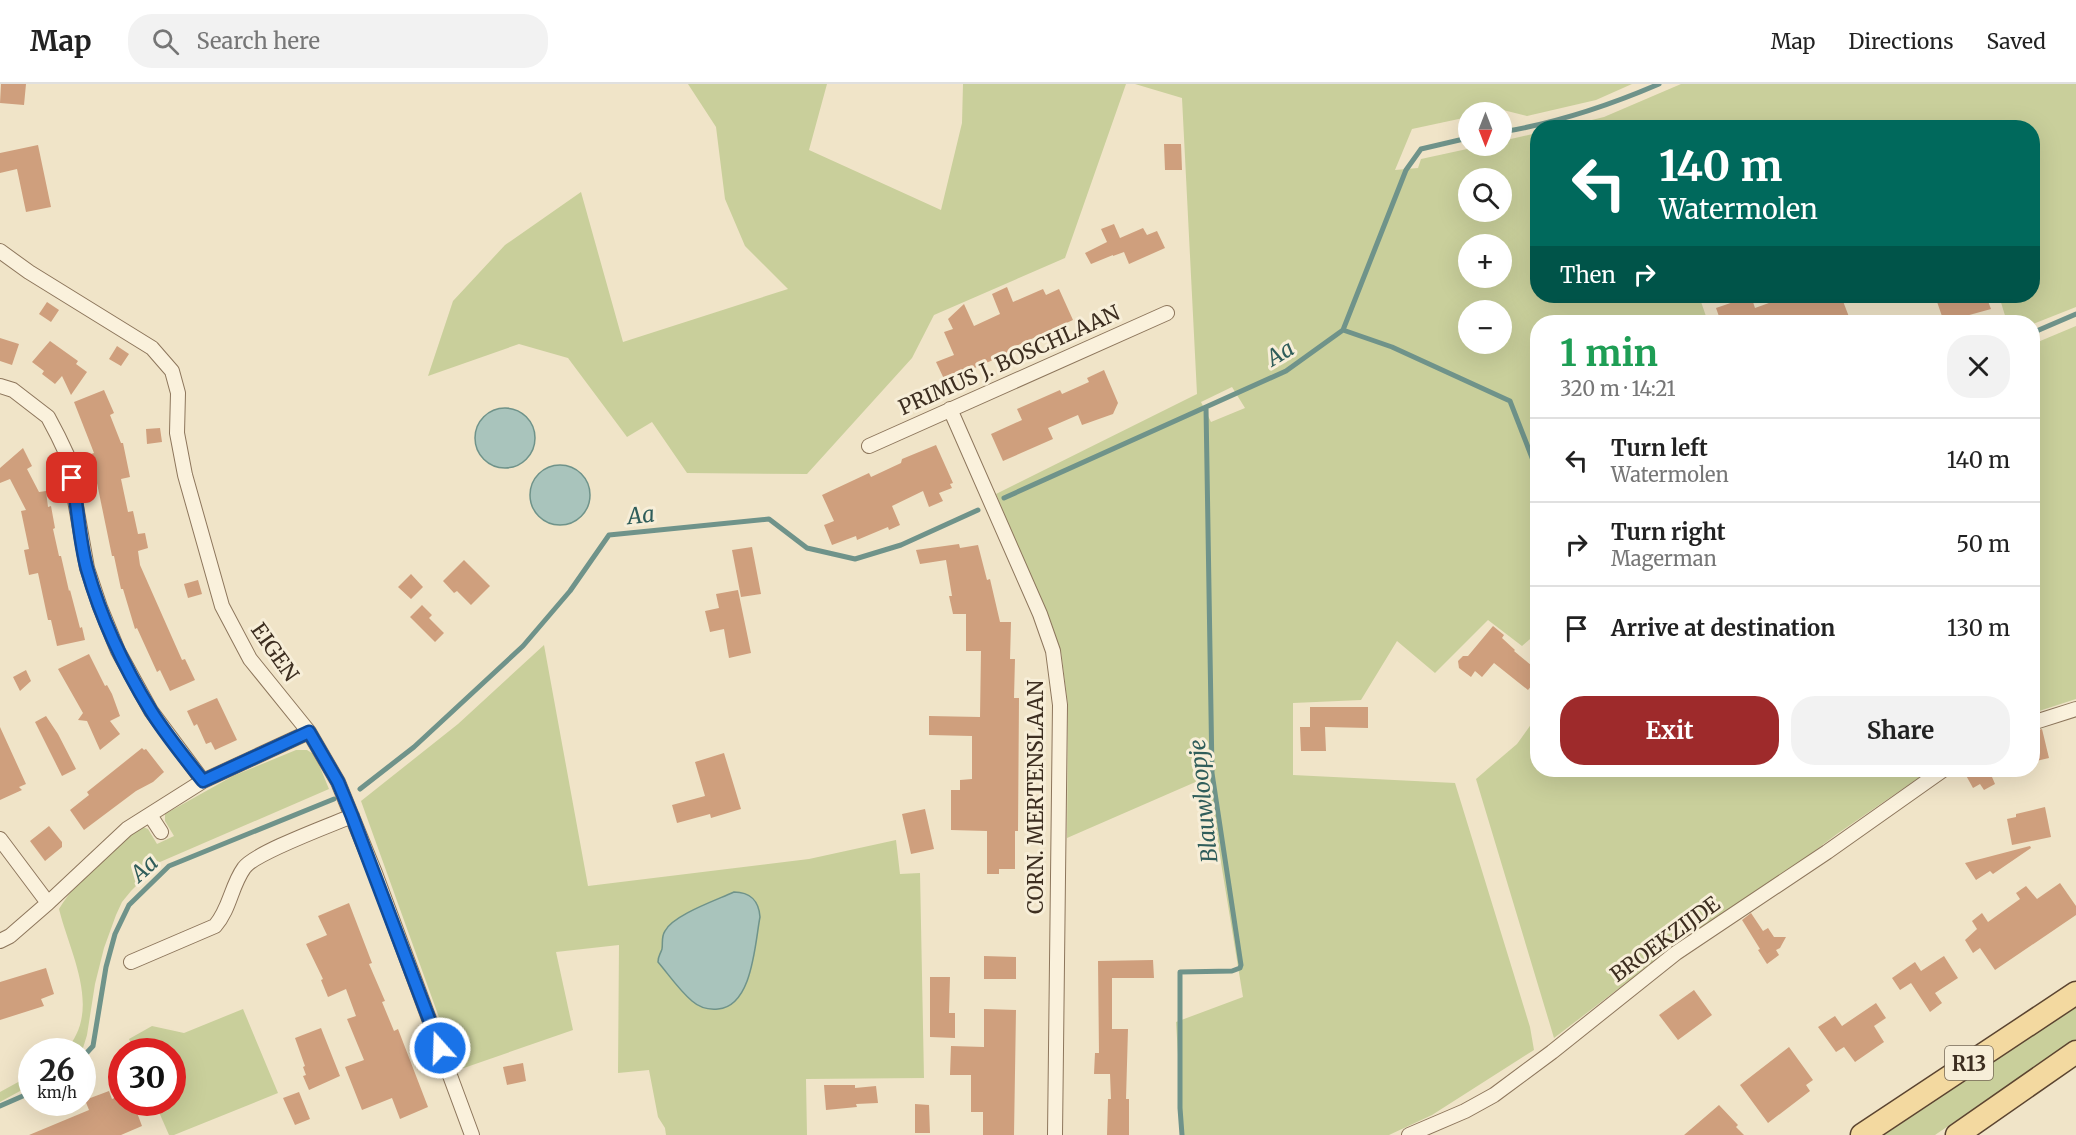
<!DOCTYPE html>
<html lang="en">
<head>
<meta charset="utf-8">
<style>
	body { margin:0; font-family:Merriweather,serif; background:#f2f2f2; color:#222; height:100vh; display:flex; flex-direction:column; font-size:22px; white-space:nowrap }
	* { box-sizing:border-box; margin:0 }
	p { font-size:20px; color:#767676 }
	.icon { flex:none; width:33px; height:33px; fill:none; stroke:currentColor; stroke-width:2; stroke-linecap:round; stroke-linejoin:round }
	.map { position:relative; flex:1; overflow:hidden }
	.sheet { position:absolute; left:1530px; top:231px; width:510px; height:462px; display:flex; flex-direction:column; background:#fff; border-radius:24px; box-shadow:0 6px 24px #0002 }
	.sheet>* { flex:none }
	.guide { position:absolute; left:1530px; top:36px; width:510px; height:183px; border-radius:24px; box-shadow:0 6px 24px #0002; background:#00695c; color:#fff; overflow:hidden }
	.needle { width:39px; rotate:180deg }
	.tools { position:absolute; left:1458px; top:18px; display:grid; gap:12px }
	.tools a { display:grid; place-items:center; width:54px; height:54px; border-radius:50%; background:#fff; box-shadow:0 6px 24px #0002; font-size:30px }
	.speed { position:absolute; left:18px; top:954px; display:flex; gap:12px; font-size:30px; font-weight:700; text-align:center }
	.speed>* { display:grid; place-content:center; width:78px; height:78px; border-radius:50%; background:#fff; box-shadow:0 6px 24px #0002; line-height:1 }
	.speed small { font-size:15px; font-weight:400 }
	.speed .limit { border:9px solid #d22; background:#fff; color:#111 }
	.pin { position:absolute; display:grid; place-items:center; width:51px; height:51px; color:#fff; margin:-26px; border-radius:12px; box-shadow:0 3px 9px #0006 }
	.me { position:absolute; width:66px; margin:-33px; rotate:340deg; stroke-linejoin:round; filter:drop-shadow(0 0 4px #0008) }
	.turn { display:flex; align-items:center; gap:21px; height:126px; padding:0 30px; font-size:27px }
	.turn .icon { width:78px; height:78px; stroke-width:2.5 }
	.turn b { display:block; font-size:42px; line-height:51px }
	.then { display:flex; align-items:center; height:57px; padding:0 30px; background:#0003; gap:12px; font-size:22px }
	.round { display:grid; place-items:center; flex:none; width:63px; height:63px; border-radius:24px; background:#f2f2f2 }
	.summary { display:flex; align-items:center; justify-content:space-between; height:102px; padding:0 30px }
	h1 { font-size:36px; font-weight:700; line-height:45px; color:#1e9e55 }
	.cta { display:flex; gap:12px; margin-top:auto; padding:12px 30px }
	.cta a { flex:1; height:69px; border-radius:24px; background:#9e2a2b; color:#fff; font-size:24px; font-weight:700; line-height:69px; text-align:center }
	.cta a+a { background:#f2f2f2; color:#222 }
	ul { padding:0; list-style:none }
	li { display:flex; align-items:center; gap:18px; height:84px; padding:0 30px; border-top:2px solid #e0e0e0 }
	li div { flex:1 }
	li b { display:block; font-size:22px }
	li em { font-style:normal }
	header { display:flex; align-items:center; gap:36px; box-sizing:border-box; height:84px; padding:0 30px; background:#fff; border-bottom:2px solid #e0e0e0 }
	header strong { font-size:28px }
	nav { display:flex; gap:33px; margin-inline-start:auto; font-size:21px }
	.search { width:420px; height:54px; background:#f2f2f2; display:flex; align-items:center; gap:15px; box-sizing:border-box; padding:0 21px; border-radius:24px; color:#767676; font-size:22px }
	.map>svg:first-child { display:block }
	.green { fill:#c9cf9b; fill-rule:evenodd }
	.water { fill:#a9c4bc; stroke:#6f938a; stroke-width:1.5 }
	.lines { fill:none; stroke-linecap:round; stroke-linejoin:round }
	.stream { stroke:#6f938a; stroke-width:5 }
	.building { fill:#cf9f7d }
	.minor-casing { stroke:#8d765c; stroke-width:16 }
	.primary-casing { stroke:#5b4430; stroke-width:25 }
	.minor { stroke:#faf1dc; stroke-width:14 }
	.primary { stroke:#f3d9a0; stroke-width:22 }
	.route-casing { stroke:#114b97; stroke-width:15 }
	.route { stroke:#1a73e8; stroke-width:10 }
	.labels { text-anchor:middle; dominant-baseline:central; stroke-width:6; stroke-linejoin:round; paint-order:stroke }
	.shield { fill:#f7eed8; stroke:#756857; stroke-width:1.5 }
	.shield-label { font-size:20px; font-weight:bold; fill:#3d2e20 }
	.street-label { font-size:21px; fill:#3d2e20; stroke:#f7eed8 }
	.water-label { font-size:22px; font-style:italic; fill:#2f5d5a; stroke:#f7eed8 }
</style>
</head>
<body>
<header>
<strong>Map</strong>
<div class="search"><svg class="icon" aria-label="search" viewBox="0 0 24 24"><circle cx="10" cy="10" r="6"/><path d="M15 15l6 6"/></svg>Search here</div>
<nav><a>Map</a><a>Directions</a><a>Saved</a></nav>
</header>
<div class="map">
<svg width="2076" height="1051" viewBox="0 0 2076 1051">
	<rect width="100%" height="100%" fill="#f0e4c8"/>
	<path class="green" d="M688 0H827L809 66 941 126 962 39 963 0H1126L1065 174 934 231 912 274 807 390 687 389 652 338 627 353 568 274 519 260 428 292 453 217 505 161 581 108 623 258 788 205 745 162 725 115 716 43Z
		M1135 0H1632L1596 16 1527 32 1503 26 1491 28H1468V33L1412 45 1395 86 1418 84 1421 75 1481 62H1502V57L1537 49 1538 212H1699L1708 238H1538L1537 549 1522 562 1488 536 1435 589 1397 557 1361 616 1293 619V691L1455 699 1530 943 1534 966 1432 1031 1389 1051H1183L1176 938 1243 913 1207 693 1067 754 1068 622 1061 568 996 410 1197 310 1182 14ZM1468 94H1502V128H1468ZM1468 160H1502V194H1468ZM1468 226H1502V260H1468ZM1232 303 1245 324 1211 338 1201 318Z
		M1681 0H2076V223L2033 240 2032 238H2007L1999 212H2032V44L1563 43 1604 33Z
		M2076 242V615L2033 629V260Z
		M544 561 588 802 809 775 896 756 900 790 920 789 924 994 806 995 807 1051H666L665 1044 658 1033 649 986 618 989 619 861 556 868 573 946 458 986 361 717 458 640Z
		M1537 632 1538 686H1930L1837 750 1756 811 1673 863 1554 954 1476 695 1517 660Z
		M296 666H307L315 671 329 705 160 778 131 807 122 818 116 831 104 864 95 900 87 951 83 964 79 967H65C103 926 70 870 59 825 78 795 112 760 143 743L148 745 157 760 174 752 165 737V730L233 692Z
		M2076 922V955L1935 1051H1884Z
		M243 925 278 1009 174 1051H169L155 1019 172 1018V968L134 967 129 955 152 942 184 949Z
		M31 991V1001L0 1018V1008Z"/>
	<path class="water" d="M475 354a30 30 0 1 1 60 0a30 30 0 1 1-60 0Z
		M530 411a30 30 0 1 1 60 0a30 30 0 1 1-60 0Z
		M734 808C750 808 759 817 760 833 755 858 753 922 718 925 708 926 700 924 692 917 679 906 669 891 658 878 658 872 660 871 662 865 663 859 661 853 665 847 673 831 717 816 734 808Z"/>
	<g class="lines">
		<path class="stream" d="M1502 48C1556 39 1608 22 1659 0
			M1343 246 1392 263 1510 317 1538 389
			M2032 249 2076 230
			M1004 414 1286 287 1343 246 1406 86 1421 65 1468 54
			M360 705 414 663 523 562 570 507 609 451 769 435 807 464 855 475 901 461 978 426
			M82 974 93 962 106 883 115 850 129 821 169 782 334 715
			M0 1022 32 1008
			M1182 1051 1180 1024V888L1232 887 1240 884 1241 881 1212 689 1206 323"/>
	</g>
	<path class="building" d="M1 0H26L24 21 0 19Z
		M1164 60H1181L1182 86H1165Z
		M38 61 51 123 26 128 17 85 0 89V69Z
		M1114 140 1120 154 1143 144 1147 151 1157 147 1165 164 1129 180 1124 168 1113 172V171L1091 180 1085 169 1107 158 1101 145Z
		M1007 203 1013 218 1043 205 1046 211 1059 205 1073 236 1016 262 1018 265 945 297 936 278 954 271 944 248 953 245 948 235 964 220 974 242 1000 230 992 210Z
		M1788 212H1841L1851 238H1721L1716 224 1748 213 1749 216 1752 215 1755 224Z
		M1935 212H1986L1991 225 1944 238Z
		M47 218 59 226 51 238 39 230Z
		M0 254 19 260 12 281 0 277Z
		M50 257 78 277 76 280 87 288 71 311 62 292 55 300 42 290 44 287 32 278Z
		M117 262 129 270 121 282 109 275Z
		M1104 286 1118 319 1113 330 1082 341 1078 331 1048 344 1053 355 1003 377 991 350 1022 336 1017 325 1060 306 1062 310 1089 298 1087 294Z
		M104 306 114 329 110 331 121 359H123L130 393 121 395 128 428 133 427 138 450 145 449 148 464 138 467 140 481 182 576 185 575 195 596 170 607 160 586 157 588 137 544 135 545 123 505H121L114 472H112L91 370 94 369 74 318Z
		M160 344 162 358 147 360 146 345Z
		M936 361 953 399 950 400 952 404 939 409 943 417 929 423 923 407 892 422 900 441 889 446 888 443 857 456 856 452 832 461 824 441 834 437 822 411 869 389 871 393 901 379 902 375Z
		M23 364 32 382 27 385 39 408 46 407 48 423 51 422 55 444 53 445 59 472H61L69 507 70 506 80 544 82 543 85 556 57 562 51 536H48L38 489 29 491 24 466 29 465 21 427 26 426 10 395 0 399V384Z
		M959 460 960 464 978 461 987 496 990 495 1000 538H1011L1010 575H1015L1014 614H1019L1018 747H1015V785H999V790H987V747L951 746V706H960V696L972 695V652L929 651V632L980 633 981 567H966V530H953L949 512H952L946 476 920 480 916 466Z
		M752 463 761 510 741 513 732 466Z
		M464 476 490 502 471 521 457 507 454 509 443 497Z
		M411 490 423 503 411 515 398 503Z
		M198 496 202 510 188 514 184 500Z
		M738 506 751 569 729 574 724 545 710 548 705 527 719 524 716 510Z
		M422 521 432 531 429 534 444 549 435 558 410 533Z
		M1493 542 1504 551 1502 554 1515 566 1514 567 1538 587V594L1528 606 1494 579 1482 593 1475 587 1471 593 1459 584 1458 577 1463 572H1468Z
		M89 570 105 602 107 601 112 610 120 632 110 637 120 650 100 666 87 637 78 636 83 629 58 585Z
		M26 586 31 597 20 607 13 593Z
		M217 614 237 656 215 666 211 658 206 660 197 640 194 642 187 627Z
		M1310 623H1368V644L1325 643 1326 667H1301L1300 643H1310Z
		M46 632 58 650 76 685 62 692 35 638Z
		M0 643 26 700 19 703 22 706 0 716Z
		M2042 645 2049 674 2032 678V648Z
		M142 664 144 666 146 665 164 688 153 698 136 707 84 746 70 726 89 711 87 708Z
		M724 669 741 725 711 734 710 730 677 739 672 721 705 712 695 678Z
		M1963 686H2004L1992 693 1995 700 1984 706 1980 700 1973 704Z
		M2045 723 2051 753 2012 761 2007 735 2016 733V730Z
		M925 725 934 765 911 770 902 730Z
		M49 742 62 758V763L45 777 30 757Z
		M2030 762 2031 764 1993 790 1990 787 1976 796 1965 779Z
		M2060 799 2076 822V831L1995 886 1980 864 1973 869 1965 856 1977 845 1972 837 1982 829 1988 838 2020 815 2016 809 2026 802 2037 815Z
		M349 819 372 879 369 880 385 917 382 918 394 947 398 945 428 1023 400 1035 392 1014 362 1026 345 983 364 976 347 935 356 932 346 905 328 913 321 896 323 895 306 860 327 851 318 832Z
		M1751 829 1763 847 1768 844 1774 853H1786L1780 864 1776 866 1779 871 1767 880 1758 866 1760 865 1742 836Z
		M984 872 1016 873V895H984Z
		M1944 872 1958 894 1935 909 1942 919 1930 928 1911 899 1900 906 1892 894 1915 878 1921 887Z
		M1153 876 1154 894H1112V945H1128L1126 1015H1129V1051H1107L1108 1015H1111L1110 990H1094L1095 969H1099L1098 877Z
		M46 884 54 910 41 915 44 922 0 936V898Z
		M930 893H950L949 929H955V954L930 953Z
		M1694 906 1712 931 1678 956 1659 931Z
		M1876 919 1886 934 1874 942 1884 958 1855 978 1844 963 1836 968 1818 943 1835 932 1842 942Z
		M984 925 1016 926 1014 1051H983V1028H971V991H950L951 962 984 963Z
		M321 944 340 992 309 1006 303 992 306 991 303 983 305 982 295 954Z
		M1789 963 1813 996 1806 1001 1810 1007 1768 1039 1740 1001Z
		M523 979 526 997 507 1001 503 983Z
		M824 1001H855V1004L876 1002 878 1019 856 1020 857 1023 826 1026Z
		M109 1007 112 1015 122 1011V1018H133L142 1042 121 1051H29L89 1026 85 1016Z
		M299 1008 310 1035 295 1041 283 1014Z
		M915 1020 929 1021 930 1049H915Z
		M1719 1021 1738 1041 1736 1043 1744 1051H1684Z"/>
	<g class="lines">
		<defs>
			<path id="minor" d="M0 167 29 188 152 264 172 287 178 309 177 349 185 391 222 522 250 575 309 648 338 698 375 789 472 1051
				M0 302 13 306 48 333 58 352 67 371 87 484 100 523 118 567 151 627 203 697
				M950 325 1040 530 1053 567 1060 621 1055 1051
				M869 362 1167 229
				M2032 639 2076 625
				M150 731 161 748
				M0 755 48 819
				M0 857 10 852 48 819 127 745 203 697 309 648
				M131 878 215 842C230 825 231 802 244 784 254 769 331 741 352 732
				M1409 1051 1465 1027 1494 1011 1552 968 1676 869 1827 768 1943 686"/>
			<path id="primary" d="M1862 1051 2076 909
				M1957 1051 2076 968"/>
		</defs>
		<use href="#minor" class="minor-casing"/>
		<use href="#primary" class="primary-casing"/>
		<use href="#minor" class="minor"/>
		<use href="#primary" class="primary"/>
	</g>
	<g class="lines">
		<defs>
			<path id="route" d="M72 394C78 424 79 455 87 485 101 534 124 583 151 627 166 651 185 674 203 697L309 648 338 698 352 732 440 964"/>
		</defs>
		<use href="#route" class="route-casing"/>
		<use href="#route" class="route"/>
	</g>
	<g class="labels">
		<rect class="shield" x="1945" y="962" width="48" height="34" rx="4.5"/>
		<g class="shield-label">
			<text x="1969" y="979">R13</text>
		</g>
		<g class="street-label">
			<text transform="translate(1009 276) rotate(-24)">PRIMUS J. BOSCHLAAN</text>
			<text transform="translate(275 568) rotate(55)">EIGEN</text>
			<text transform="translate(1035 713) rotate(-90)">CORN. MERTENSLAAN</text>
			<text transform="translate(1665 855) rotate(-36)">BROEKZIJDE</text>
		</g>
		<g class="water-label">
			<text transform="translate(1280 269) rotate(-31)">Aa</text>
			<text transform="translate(641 431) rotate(-6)">Aa</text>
			<text transform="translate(1203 717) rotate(-96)">Blauwloopje</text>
			<text transform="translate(144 784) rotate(-42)">Aa</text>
		</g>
	</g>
</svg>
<div class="tools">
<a><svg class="needle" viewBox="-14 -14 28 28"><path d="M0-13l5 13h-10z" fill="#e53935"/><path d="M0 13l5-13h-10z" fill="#767676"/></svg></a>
<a><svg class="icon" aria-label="search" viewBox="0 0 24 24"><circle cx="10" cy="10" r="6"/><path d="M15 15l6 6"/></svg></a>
<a>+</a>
<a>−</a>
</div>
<div class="speed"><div>26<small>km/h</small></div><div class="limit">30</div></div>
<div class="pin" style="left:72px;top:394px;background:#d93025"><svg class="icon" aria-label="arrive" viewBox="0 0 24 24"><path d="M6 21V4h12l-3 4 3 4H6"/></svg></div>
<svg class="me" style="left:440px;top:964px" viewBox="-20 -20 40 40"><circle r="17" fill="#1a73e8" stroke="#fff" stroke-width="3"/><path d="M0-11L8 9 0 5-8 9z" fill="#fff"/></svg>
<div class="guide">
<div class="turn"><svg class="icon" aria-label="left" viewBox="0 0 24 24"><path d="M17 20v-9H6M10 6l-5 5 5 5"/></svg><div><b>140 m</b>Watermolen</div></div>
<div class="then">Then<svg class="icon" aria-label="right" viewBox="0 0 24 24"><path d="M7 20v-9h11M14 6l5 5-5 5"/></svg></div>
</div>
<section class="sheet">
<div class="summary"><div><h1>1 min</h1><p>320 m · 14:21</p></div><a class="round"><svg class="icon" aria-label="close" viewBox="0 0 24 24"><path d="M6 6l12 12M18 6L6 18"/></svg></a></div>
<ul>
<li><svg class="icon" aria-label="left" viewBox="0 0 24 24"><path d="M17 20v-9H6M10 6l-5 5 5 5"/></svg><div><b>Turn left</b><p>Watermolen</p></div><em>140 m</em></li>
<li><svg class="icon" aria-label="right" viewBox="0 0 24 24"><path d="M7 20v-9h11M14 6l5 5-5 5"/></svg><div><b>Turn right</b><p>Magerman</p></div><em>50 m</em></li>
<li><svg class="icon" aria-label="arrive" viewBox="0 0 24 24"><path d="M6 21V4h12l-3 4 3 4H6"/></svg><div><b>Arrive at destination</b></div><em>130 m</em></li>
</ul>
<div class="cta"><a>Exit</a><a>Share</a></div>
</section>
</div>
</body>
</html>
